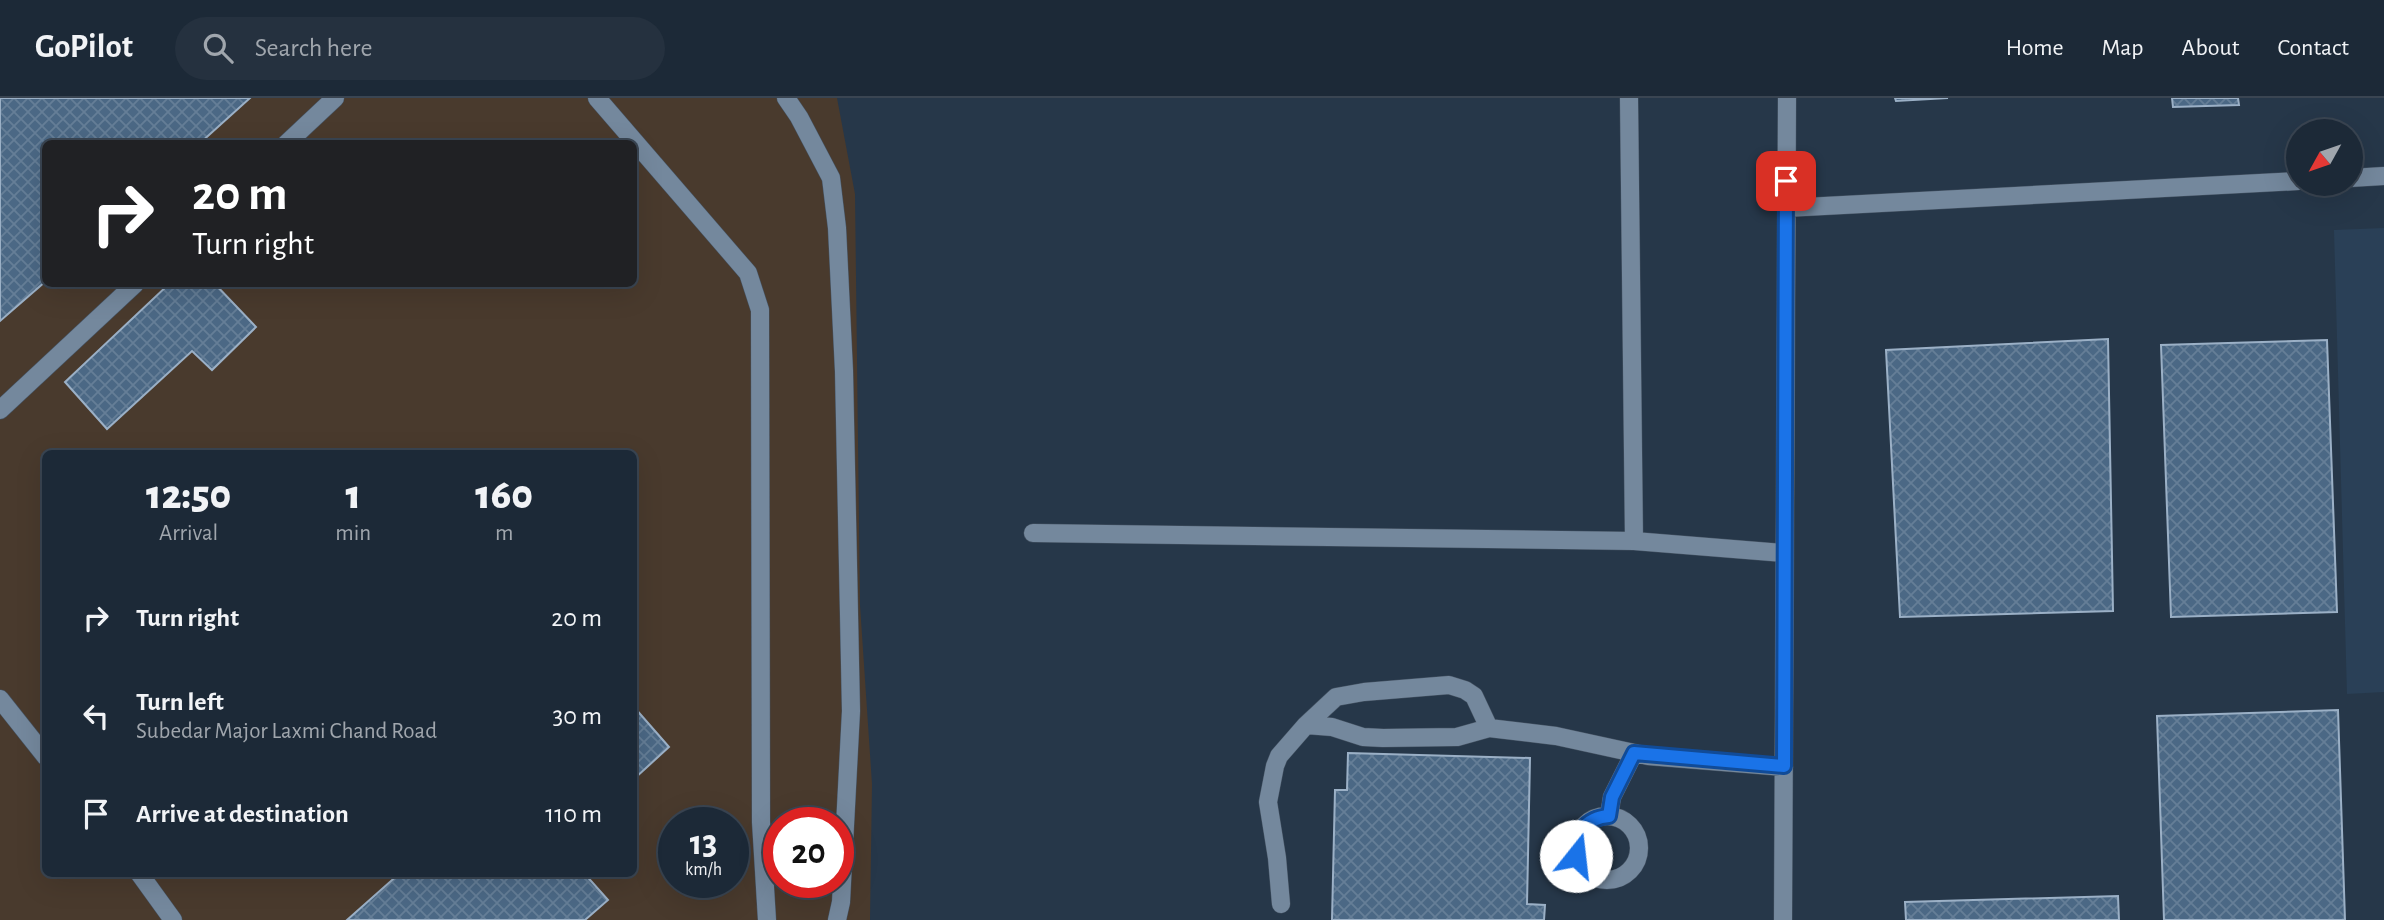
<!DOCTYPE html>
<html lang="en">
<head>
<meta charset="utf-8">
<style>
	body { margin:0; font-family:"Alegreya Sans",sans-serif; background:#25313f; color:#f1f3f6; height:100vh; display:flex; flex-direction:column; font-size:26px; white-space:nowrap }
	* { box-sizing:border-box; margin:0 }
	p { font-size:23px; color:#a0a6ad }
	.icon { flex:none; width:38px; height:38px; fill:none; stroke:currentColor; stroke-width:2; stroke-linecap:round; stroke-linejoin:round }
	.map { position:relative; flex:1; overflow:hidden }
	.sheet { position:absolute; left:42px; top:352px; width:595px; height:427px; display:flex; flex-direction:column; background:#1c2937; border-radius:10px; box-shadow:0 7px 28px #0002,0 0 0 2px #3a4552 }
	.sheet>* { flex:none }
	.hud { position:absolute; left:42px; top:42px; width:595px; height:147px; border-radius:10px; box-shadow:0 7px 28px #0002,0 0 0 2px #3a4552; background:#202124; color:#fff; overflow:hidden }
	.needle { width:46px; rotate:230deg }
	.fabs { position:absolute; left:2286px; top:21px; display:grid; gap:14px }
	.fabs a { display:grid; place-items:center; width:77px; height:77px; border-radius:50%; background:#1c2937; box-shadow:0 7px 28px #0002,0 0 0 2px #3a4552; font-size:35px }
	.speed { position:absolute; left:658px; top:709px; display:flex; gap:14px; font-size:35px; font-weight:700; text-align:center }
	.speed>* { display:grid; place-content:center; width:91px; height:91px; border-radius:50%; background:#1c2937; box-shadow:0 7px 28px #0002,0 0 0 2px #3a4552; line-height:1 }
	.speed small { font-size:18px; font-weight:400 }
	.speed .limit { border:10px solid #d22; background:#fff; color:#111 }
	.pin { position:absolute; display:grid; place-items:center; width:60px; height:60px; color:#fff; margin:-30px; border-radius:14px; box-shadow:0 4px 10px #0006 }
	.me { position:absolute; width:77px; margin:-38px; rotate:16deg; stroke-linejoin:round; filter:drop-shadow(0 0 5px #0008) }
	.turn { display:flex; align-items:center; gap:24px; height:147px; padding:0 35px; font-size:32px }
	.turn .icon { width:91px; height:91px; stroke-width:2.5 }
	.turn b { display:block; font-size:49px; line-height:60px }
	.eta { display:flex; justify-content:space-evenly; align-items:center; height:119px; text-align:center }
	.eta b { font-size:42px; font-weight:800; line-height:49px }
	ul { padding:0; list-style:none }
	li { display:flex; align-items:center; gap:21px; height:98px; padding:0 35px }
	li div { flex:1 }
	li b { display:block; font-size:26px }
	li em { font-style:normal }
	header { display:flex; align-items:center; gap:42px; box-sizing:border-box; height:98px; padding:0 35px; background:#1c2937; border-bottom:2px solid #3a4552 }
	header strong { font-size:33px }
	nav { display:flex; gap:38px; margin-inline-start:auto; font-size:24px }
	.search { width:490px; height:63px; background:#25313f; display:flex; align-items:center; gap:18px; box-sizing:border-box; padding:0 24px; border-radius:38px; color:#a0a6ad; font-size:26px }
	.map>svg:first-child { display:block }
	.built { fill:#2a4057 }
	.industrial { fill:#493a2d; fill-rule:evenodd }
	.building { fill:url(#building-cross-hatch); stroke:#9bb0c6; stroke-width:2 }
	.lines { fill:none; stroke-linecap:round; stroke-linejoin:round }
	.minor-casing { stroke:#455363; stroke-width:19 }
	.minor { stroke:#74889d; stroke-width:18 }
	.route-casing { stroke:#114b97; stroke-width:18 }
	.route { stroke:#1a73e8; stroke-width:12 }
</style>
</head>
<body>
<header>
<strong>GoPilot</strong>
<div class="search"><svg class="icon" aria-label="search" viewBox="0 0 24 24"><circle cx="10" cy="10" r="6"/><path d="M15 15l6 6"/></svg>Search here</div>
<nav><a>Home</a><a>Map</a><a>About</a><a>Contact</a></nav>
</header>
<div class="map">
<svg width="2384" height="822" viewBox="0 0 2384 822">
	<defs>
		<pattern id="building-cross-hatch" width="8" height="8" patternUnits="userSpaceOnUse" patternTransform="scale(1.75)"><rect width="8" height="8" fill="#4b6885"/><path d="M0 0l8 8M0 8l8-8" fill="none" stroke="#657e97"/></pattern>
	</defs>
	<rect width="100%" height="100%" fill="#263749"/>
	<path class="built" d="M2384 130V594L2347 596 2334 132Z"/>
	<path class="industrial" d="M0 0H837L855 96 860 507 872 686 870 822H0ZM46 46H634V186H46ZM46 355H634V775H46ZM674 724H733V784H674ZM779 724H838V784H779Z"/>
	<path class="building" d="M0 0H250L199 46H46V183L0 223Z
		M1895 0H1948L1896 3Z
		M2172 0H2238L2239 7 2173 9Z
		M169 186H215L256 229 212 272 192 253 107 331 65 284Z
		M2108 241 2113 513 1900 519 1886 252Z
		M2327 242 2337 514 2171 519 2161 247Z
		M634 609 669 649 634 681Z
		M2338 612 2345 822H2164L2157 618Z
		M1348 655 1530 660 1527 806 1545 807 1544 822H1332L1335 692H1347Z
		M400 775H584L608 802 585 822H347Z
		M2118 798 2119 822H1906L1905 804Z"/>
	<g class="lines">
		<defs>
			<path id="minor" d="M597 0 748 175 760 212 761 724 767 822
				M786 0 799 19 831 80 837 130 844 273 851 613 841 804 837 822
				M1629 0 1634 443
				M286 46 335 0
				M2350 80 2384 78
				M1786 110 2298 83
				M0 312 135 186
				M1033 435 1634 443 1783 455
				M0 601 46 659
				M1306 627 1332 629 1363 639 1383 640 1457 639 1489 630 1556 638 1648 658 1784 669
				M1609 718 1612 699 1634 655
				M1575 750a32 32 0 1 1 64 0a32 32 0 1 1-64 0Z
				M139 775 173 822
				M1281 806 1277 760 1268 704 1275 668 1279 658 1306 627 1336 599 1364 594 1449 587 1465 592 1474 598 1489 630
				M1783 822 1787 0"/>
		</defs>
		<use href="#minor" class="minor-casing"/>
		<use href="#minor" class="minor"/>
	</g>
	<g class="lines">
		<defs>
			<path id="route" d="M1576 758C1573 736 1586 720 1609 718L1612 699 1634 655 1784 668 1786 83"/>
		</defs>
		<use href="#route" class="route-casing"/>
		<use href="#route" class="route"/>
	</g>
</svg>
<div class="fabs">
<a><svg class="needle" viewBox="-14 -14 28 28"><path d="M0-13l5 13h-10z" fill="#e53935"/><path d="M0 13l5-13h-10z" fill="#a0a6ad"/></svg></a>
</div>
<div class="speed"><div>13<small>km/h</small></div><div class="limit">20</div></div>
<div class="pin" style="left:1786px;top:83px;background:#d93025"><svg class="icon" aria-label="arrive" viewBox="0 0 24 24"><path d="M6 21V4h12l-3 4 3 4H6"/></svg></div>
<svg class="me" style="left:1576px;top:758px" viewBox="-20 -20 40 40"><circle r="19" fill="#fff"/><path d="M0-13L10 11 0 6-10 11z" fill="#1a73e8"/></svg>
<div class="hud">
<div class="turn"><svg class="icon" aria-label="right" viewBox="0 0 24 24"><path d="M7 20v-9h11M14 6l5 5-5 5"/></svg><div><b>20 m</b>Turn right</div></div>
</div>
<section class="sheet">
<div class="eta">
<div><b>12:50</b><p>Arrival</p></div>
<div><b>1</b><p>min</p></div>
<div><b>160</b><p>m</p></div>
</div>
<ul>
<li><svg class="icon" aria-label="right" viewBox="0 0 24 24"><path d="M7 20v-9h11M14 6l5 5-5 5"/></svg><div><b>Turn right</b></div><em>20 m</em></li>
<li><svg class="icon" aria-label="left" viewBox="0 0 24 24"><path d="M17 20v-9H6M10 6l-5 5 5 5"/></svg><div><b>Turn left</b><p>Subedar Major Laxmi Chand Road</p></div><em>30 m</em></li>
<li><svg class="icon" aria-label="arrive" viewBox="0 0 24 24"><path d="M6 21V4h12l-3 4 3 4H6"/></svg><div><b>Arrive at destination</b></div><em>110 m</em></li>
</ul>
</section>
</div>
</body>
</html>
